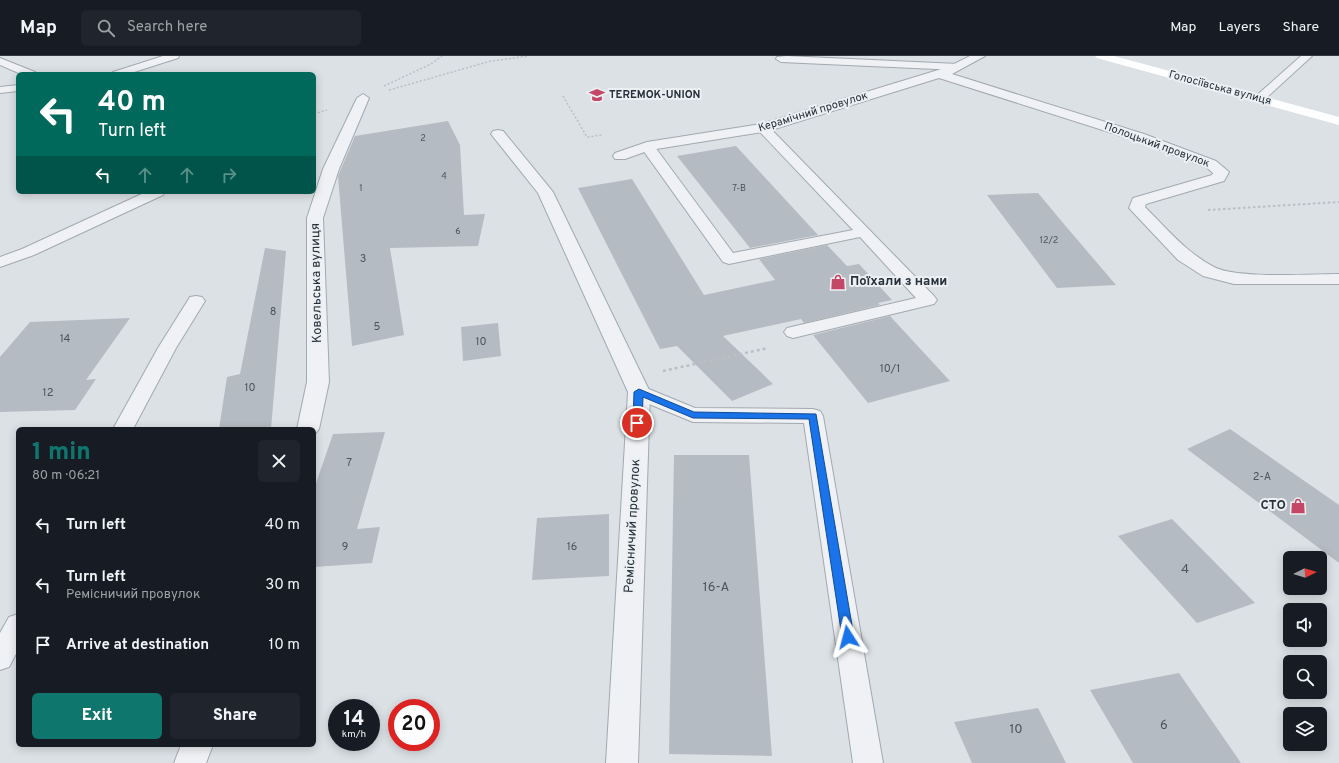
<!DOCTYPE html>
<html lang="en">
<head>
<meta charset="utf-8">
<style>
	body { margin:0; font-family:Overpass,sans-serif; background:#20242c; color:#f1f3f6; height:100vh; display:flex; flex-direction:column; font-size:15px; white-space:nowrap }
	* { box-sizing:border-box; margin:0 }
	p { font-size:13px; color:#9ea1a6 }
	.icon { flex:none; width:22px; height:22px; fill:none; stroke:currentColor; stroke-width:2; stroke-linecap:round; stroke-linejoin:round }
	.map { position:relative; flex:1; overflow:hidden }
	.sheet { position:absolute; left:16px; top:371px; width:300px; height:320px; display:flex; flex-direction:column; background:#171b24; border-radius:6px; box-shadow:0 2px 10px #0003 }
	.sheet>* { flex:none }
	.top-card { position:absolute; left:16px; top:16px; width:300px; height:122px; border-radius:6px; box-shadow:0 2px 10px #0003; background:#00695c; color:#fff; overflow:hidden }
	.needle { width:26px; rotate:85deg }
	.tools { position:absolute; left:1283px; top:495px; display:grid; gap:8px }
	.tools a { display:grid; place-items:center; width:44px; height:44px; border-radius:6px; background:#171b24; box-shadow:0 2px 10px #0003; font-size:20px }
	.speed { position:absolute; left:328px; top:643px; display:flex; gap:8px; font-size:20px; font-weight:700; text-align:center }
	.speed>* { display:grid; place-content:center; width:52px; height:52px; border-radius:50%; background:#171b24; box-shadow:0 2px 10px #0003; line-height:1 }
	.speed small { font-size:10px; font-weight:400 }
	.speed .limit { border:6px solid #d22; background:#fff; color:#111 }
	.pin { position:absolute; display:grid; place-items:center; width:34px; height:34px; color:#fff; margin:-17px; border:2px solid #fff; border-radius:50%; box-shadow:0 1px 4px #0007 }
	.me { position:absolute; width:44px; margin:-22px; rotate:351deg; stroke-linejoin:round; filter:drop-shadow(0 0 3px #0008) }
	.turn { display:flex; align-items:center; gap:14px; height:84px; padding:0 16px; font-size:18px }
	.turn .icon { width:52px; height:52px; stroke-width:2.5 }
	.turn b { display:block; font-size:28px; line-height:34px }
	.lanes { display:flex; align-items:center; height:38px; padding:0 16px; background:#0003; justify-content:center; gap:20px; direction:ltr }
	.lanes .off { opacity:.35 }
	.round { display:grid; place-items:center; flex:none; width:42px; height:42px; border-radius:6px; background:#20242c }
	.head { display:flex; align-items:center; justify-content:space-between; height:68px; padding:0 16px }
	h1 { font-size:24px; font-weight:800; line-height:30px; color:#0f766e }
	.action { display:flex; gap:8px; margin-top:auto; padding:8px 16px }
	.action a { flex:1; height:46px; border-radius:6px; background:#0f766e; color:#fff; font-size:16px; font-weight:800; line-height:46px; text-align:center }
	.action a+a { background:#20242c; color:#f1f3f6 }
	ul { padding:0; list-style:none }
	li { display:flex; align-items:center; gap:12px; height:60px; padding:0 16px }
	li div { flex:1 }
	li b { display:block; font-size:15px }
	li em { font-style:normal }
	header { display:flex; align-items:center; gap:24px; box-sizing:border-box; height:56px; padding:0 20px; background:#171b24; border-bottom:1px solid #363941 }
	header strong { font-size:19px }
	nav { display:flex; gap:22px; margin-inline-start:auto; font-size:14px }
	.search { width:280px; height:36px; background:#20242c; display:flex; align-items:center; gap:10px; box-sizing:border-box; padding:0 14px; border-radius:6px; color:#9ea1a6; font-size:15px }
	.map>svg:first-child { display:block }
	.building { fill:#b4bbc2 }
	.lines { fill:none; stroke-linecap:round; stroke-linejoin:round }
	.lane-casing { stroke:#a2a9af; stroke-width:2 }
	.street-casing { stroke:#a2a9af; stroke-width:2 }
	.path-far2 { stroke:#bbbfc4; stroke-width:1.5; stroke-dasharray:2 2; stroke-linecap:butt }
	.path-far1 { stroke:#bbbfc4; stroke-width:2; stroke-dasharray:2.5 2.5; stroke-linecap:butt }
	.path { stroke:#bbbfc4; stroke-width:2.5; stroke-dasharray:3 3; stroke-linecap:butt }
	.lane { fill:#eff1f4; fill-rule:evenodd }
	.street { fill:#eff1f4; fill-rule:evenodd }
	.secondary { fill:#fff; fill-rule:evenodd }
	.route { fill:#1a73e8; stroke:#114b97 }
	.labels { text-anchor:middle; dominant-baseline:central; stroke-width:4; stroke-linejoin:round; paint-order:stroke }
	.far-number-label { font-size:9px; fill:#4a545d }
	.far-street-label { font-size:11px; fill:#27313b; stroke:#ecf0f3 }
	.far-poi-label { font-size:11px; font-weight:bold; fill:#27313b; stroke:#ecf0f3; text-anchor:start }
	.number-label { font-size:11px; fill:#4a545d }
	.poi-label { font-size:13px; font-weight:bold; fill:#27313b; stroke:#ecf0f3; text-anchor:start }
	.street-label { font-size:13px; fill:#27313b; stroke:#ecf0f3 }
	.near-number-label { font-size:13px; fill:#4a545d }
</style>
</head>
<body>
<header>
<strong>Map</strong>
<div class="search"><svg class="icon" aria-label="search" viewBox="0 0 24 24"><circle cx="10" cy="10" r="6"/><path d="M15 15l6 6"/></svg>Search here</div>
<nav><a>Map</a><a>Layers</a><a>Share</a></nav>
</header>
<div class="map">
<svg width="1339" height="707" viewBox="0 0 1339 707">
	<rect width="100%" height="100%" fill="#dce1e6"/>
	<path class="building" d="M448 65 460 89 464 159 485 158 478 190 390 192 404 279 352 290 338 120 355 80Z
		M736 90 818 179 750 192 677 100Z
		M632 123 704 239 775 224 759 203 827 189 847 210 859 208 892 244 878 247 880 249 804 267 801 263 723 280 773 328 732 345 677 290 660 293 578 132Z
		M1038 137 1069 174 1116 229 1057 232 987 139Z
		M265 192 286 195 271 373H219L227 321 240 318Z
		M890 260 950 325 868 347 813 279Z
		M130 262 86 324 96 323 75 354 0 356V301L30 266Z
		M498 267 501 300 463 305 461 271Z
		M1230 373 1339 449V507L1187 393Z
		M385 376 357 473 380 471 372 507 314 511V433L333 378Z
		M674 399H749L772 700 669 698Z
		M609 458V520L532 524 537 462Z
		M1172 463 1255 547 1197 567 1118 480Z
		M1179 617 1241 707H1133L1090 634Z
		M1038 652 1066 707H972L954 666Z"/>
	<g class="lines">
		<defs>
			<path id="lane" d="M163 0H179L178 2 128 18H111L113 16Z
				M786 0 958 8 963 11 958 14 781 6 776 3 777 1Z
				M1301 0H1312L1264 44H1256L1254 42 1256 40Z
				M0 2 35 16 37 18H21L0 9Z
				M18 29V35L0 37V31Z
				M763 68 767 69 934 240 937 244 934 248 793 282 787 280 784 276 787 272 916 242 860 181 729 208 723 206 640 90 647 86 652 87 733 197 853 174 759 75 757 72 759 69Z
				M146 136H165L163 139 34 199 0 211V201L22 193Z
				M196 240 202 241 205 245 176 292 133 373H113L158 292 190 241Z
				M639 329 695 352 813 353 820 355 823 360 883 707H853L804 367 693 366 632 341 629 336 632 331Z
				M18 558V594L9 611 0 614V577L9 561Z"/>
			<path id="street" d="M970 0H985L952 18 1144 78 1216 105 1229 116 1224 125 1146 148 1145 151C1167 173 1187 197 1214 211 1236 223 1311 218 1339 218V228H1234L1203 220 1178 204 1129 152 1133 142 1212 119 1213 117 1206 111 1134 84 939 22 768 75 650 94 625 103H615L613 100 615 97 647 86 761 68 948 11Z
				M363 38 369 42 339 113 323 162 329 326 319 373 314 379V373H297L307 326V162L323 113 357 42Z
				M498 74 503 75 553 136 650 336 638 707H606L628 336 538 137 491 78 493 75Z
				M181 689H213L206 707H174Z"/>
		</defs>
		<use href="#lane" class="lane-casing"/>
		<use href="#street" class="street-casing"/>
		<path class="path-far2" d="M384 30 431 8 442 0
			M389 34 491 5 529 0
			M563 40 587 81 602 79
			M314 58 327 54"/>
		<path class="path-far1" d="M1208 154 1339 146"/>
		<path class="path" d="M663 315 768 292"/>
		<use href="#lane" class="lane"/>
		<use href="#street" class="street"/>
		<path class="secondary" d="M1095 0H1114L1339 61V69L1097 2Z"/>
	</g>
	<path class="route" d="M639 333 694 356 816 358 854 581 852 585 848 586 844 585 842 581 809 363 693 362 643 341 642 367 637 370 633 367 634 336Z"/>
	<defs>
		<symbol id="school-bare" viewBox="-9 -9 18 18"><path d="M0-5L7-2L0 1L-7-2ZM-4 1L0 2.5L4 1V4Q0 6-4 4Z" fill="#c54768" stroke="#ecf0f3" stroke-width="2.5" paint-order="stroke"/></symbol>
		<symbol id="shop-bare" viewBox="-9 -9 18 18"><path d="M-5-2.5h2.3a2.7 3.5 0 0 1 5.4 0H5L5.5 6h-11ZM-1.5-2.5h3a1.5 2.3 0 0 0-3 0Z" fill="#c54768" stroke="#ecf0f3" stroke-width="2.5" paint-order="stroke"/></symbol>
	</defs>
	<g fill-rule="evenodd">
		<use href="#school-bare" x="586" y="28" width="22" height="22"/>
		<use href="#shop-bare" x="827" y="215" width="22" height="22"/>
		<use href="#shop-bare" x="1287" y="439" width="22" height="22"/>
	</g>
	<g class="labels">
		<g class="far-number-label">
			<text x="423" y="82">2</text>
			<text x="444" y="120">4</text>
			<text x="361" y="132">1</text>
			<text x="739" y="132">7-В</text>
			<text x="458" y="175">6</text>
			<text x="1049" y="184">12/2</text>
		</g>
		<g class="far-street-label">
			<text transform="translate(1220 32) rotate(15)">Голосіївська вулиця</text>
			<text transform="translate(813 56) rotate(-17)">Керамічний провулок</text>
			<text transform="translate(1157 89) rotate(20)">Полоцький провулок</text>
		</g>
		<g class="far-poi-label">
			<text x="609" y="39">TEREMOK-UNION</text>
		</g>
		<g class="number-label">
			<text x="363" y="203">3</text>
			<text x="273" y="256">8</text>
			<text x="377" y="271">5</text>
			<text x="65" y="283">14</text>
			<text x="481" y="286">10</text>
			<text x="890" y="313">10/1</text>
			<text x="250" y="332">10</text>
			<text x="48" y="337">12</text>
			<text x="349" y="407">7</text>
			<text x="1262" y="421">2-А</text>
			<text x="345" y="491">9</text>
			<text x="572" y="491">16</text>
		</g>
		<g class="poi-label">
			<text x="850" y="226">Поїхали з нами</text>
			<text x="1286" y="450" text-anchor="end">СТО</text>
		</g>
		<g class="street-label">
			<text transform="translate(317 227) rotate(-91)">Ковельська вулиця</text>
			<text transform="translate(633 470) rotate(-87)">Ремісничий провулок</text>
		</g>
		<g class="near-number-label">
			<text x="1185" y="514">4</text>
			<text x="716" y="532">16-А</text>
			<text x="1164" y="670">6</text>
			<text x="1016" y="674">10</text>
		</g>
	</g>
</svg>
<div class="tools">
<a><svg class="needle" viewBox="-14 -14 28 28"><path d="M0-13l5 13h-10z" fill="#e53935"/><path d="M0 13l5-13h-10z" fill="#9ea1a6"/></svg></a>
<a><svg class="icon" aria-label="sound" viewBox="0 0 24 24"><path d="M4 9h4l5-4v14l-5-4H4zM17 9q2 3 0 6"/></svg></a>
<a><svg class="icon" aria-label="search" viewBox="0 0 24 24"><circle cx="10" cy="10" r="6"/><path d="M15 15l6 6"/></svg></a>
<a><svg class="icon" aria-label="layers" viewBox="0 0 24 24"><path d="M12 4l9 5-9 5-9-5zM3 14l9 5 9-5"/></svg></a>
</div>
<div class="speed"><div>14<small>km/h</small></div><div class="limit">20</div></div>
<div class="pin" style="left:637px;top:367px;background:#d93025"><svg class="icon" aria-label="arrive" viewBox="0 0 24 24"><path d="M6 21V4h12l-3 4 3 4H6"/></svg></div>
<svg class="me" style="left:848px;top:581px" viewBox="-20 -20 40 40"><path d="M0-17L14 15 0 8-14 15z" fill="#1a73e8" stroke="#fff" stroke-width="4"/></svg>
<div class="top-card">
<div class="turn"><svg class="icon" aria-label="left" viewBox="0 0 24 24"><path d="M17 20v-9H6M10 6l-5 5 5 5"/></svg><div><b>40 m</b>Turn left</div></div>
<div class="lanes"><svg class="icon" aria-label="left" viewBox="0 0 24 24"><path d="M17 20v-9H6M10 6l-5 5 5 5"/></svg><svg class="icon off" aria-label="ahead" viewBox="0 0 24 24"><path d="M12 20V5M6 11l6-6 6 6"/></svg><svg class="icon off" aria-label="ahead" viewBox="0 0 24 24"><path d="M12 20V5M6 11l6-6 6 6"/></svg><svg class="icon off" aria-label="right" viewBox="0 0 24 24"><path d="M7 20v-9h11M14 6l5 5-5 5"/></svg></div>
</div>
<section class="sheet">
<div class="head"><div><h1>1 min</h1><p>80 m · 06:21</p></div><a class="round"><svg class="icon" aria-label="close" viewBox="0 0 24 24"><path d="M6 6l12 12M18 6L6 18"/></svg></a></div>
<ul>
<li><svg class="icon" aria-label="left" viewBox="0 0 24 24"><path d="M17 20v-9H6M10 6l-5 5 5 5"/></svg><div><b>Turn left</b></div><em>40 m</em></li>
<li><svg class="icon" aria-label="left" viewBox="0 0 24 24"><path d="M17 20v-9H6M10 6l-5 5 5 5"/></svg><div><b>Turn left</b><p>Ремісничий провулок</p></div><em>30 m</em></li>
<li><svg class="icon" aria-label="arrive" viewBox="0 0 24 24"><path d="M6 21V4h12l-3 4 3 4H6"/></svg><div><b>Arrive at destination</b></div><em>10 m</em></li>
</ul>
<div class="action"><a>Exit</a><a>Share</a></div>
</section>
</div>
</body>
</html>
